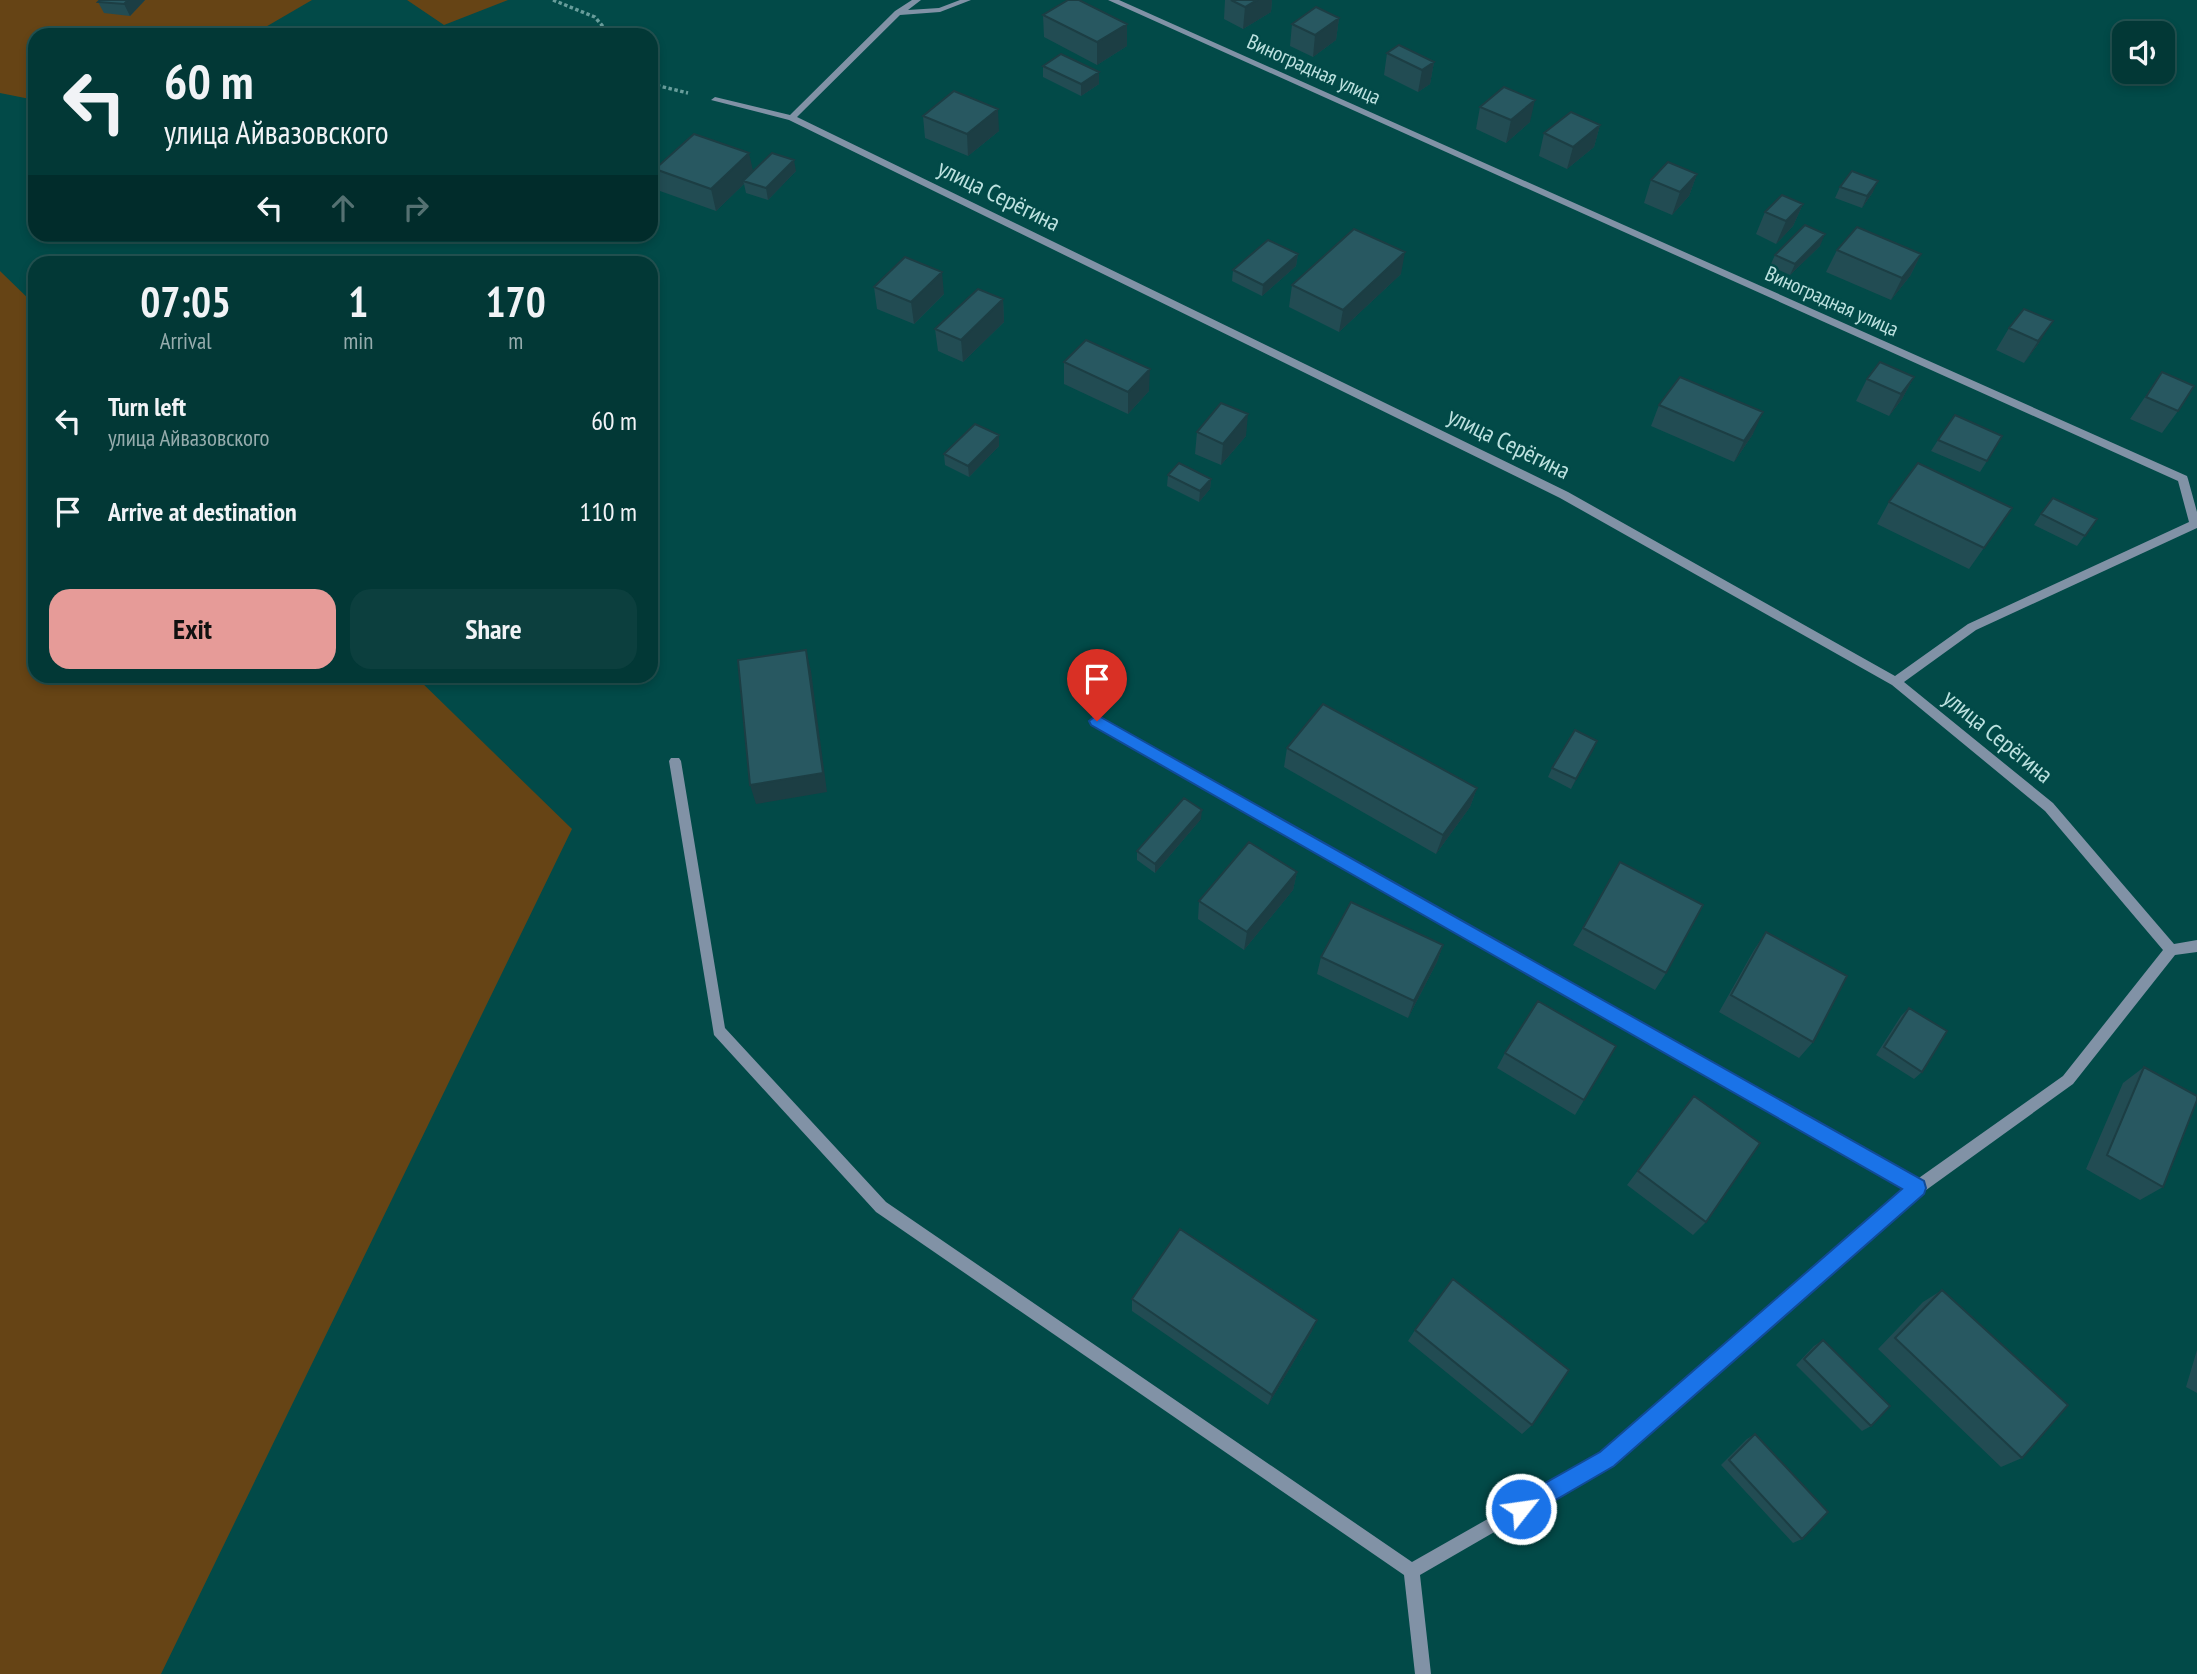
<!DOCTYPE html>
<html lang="en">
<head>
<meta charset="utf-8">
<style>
	body { margin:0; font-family:"PT Sans Narrow",sans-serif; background:#0c3f3e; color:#f1f3f6; height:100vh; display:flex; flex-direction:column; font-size:26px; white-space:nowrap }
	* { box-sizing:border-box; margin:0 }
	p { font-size:23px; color:#96acad }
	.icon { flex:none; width:38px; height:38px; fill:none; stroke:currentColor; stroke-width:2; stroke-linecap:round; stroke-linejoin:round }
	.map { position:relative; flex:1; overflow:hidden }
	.drawer { position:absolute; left:28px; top:256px; width:630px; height:427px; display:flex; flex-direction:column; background:#023836; border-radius:21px; box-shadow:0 4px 10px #0003,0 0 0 2px #235251 }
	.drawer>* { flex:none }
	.banner { position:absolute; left:28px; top:28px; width:630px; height:214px; border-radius:21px; box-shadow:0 4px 10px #0003,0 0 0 2px #235251; background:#023836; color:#f1f3f6; overflow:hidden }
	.tools { position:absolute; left:2112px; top:21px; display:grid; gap:14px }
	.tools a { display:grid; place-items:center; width:63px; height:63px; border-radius:14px; background:#023836; box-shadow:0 4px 10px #0003,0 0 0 2px #235251; font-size:35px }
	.pin { position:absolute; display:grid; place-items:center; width:60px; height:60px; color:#fff; margin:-72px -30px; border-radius:50% 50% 50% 0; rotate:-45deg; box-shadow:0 0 7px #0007 }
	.pin .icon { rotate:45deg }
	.me { position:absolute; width:77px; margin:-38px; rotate:60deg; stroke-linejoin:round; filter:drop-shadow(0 0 5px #0008) }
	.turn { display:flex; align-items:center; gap:24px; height:147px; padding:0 21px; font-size:32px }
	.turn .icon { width:91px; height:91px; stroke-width:2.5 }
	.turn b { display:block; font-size:49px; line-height:60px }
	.lanes { display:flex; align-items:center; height:66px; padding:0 21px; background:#0003; justify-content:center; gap:35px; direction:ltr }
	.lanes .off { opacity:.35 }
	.eta { display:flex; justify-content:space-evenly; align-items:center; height:119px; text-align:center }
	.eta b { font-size:42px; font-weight:800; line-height:49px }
	.primary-button { display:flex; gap:14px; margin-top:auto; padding:14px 21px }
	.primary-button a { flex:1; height:80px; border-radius:21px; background:#e69b98; color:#111; font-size:28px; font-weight:800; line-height:80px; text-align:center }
	.primary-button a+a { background:#0c3f3e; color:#f1f3f6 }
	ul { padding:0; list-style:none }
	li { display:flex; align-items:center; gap:21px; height:91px; padding:0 21px }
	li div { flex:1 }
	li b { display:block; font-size:26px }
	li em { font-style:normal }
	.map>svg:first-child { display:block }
	.green { fill:#664415 }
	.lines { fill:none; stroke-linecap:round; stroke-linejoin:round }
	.path { stroke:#689d9b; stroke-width:3.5; stroke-dasharray:3.5 2.5; stroke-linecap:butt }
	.minor { fill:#8192a6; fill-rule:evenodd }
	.wall { fill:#224c53 }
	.shaded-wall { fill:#1c3e44 }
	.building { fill:#285861; stroke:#1c3e44; stroke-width:2 }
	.route { fill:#1a73e8; stroke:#114b97; stroke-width:2 }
	.labels { text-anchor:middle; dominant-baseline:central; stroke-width:5; stroke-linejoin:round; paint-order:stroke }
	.far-street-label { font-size:21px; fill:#bde2e0; stroke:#024a48 }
	.street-label { font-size:24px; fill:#bde2e0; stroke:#024a48 }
</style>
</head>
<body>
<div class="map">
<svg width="2197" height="1674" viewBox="0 0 2197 1674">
	<rect width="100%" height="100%" fill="#024a48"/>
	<path class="green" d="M0 0H312L252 35H35V100L0 93Z
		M407 0H508L444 25Z
		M0 271 35 305V676H415L572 829 161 1674H0Z"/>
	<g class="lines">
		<path class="path" d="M553 0 595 17 610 35
			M651 84 688 93"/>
		<path class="minor" d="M912 0H921L908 10 939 8 960 0H971L940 12 900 15 797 117 1568 492 1895 676 1968 624 2189 522 2178 481 1108 0H1119L2187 476 2188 479 2197 512V528L1976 630 1904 682 2053 803 2174 944 2197 940V952L2175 955 2073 1084 1922 1193 1612 1464 1420 1575 1431 1674H1415L1404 1575 876 1212 714 1035 669 761 671 758H679L681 761 725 1028 886 1202 1412 1562 1602 1454 1905 1189 1093 724 1091 721 1093 718H1101L1916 1180 2063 1076 2163 950 2045 811 1892 685 1560 498 789 120 711 100 715 97 790 115 895 11Z"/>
	</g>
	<path class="wall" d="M100 0H145L130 16 104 13 98 2Z
		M1225 0H1272L1271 12 1243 29 1224 19Z
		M1043 15 1127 24V46L1097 65 1044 37Z
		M1339 18 1336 40 1313 57 1290 46 1292 24Z
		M1387 53 1434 62 1430 84 1418 92 1384 75Z
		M1043 66 1099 84 1081 96 1043 77Z
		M1480 107 1530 122 1506 143 1476 129Z
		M923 116 999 131 968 156 925 138Z
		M1600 125 1594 147 1567 169 1539 156 1544 133Z
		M655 169 753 172 796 171 768 200 746 193 744 184 716 211 660 191Z
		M1697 174 1689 196 1672 215 1644 203 1651 180Z
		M1840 187 1873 192 1862 208 1835 198Z
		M1803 204 1793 226 1776 244 1756 234 1765 212Z
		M1820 246 1790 275 1770 266 1775 255Z
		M1837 250 1921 254 1910 276 1891 300 1826 272Z
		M1298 254 1296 266 1262 296 1232 281 1233 270Z
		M1401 274 1339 332 1289 307 1292 285Z
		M874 287 944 294 914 324 877 309Z
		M1003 299 1004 322 963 362 938 351 935 329Z
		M2024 309 2039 343 2024 363 1996 350 2009 328Z
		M1064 362 1149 391 1128 414 1064 384Z
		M2162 372 2178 411 2162 433 2130 419Z
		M1914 377 1902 399 1889 416 1856 401 1867 379Z
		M1659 405 1753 434 1734 462 1651 426Z
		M1197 432 1246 436 1221 465 1195 454Z
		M999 435V446L969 477 945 465 944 454Z
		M1938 440 1987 461 1980 472 1931 451Z
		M1168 475 1211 479 1210 489 1199 502 1167 486Z
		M1889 502 2012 508 1969 569 1877 524Z
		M2041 514 2097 519 2077 546 2034 525Z
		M1597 741 1571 789 1548 777 1552 768Z
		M1287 748 1477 788 1470 807 1436 854 1284 767Z
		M1201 819 1155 873 1137 860V851Z
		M1297 872 1293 890 1244 950 1198 919 1199 901Z
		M1583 928 1666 973 1655 990 1573 945Z
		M1766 932 1813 1042 1799 1058 1719 1012 1754 950Z
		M1443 945 1437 962 1408 1018 1317 974 1321 957Z
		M1909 1008 1922 1072 1914 1079 1876 1055 1901 1016Z
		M1505 1053 1584 1100 1575 1115 1497 1068Z
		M2144 1067 2163 1187 2140 1200 2086 1169 2123 1083Z
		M1694 1096 1706 1222 1693 1235 1627 1185Z
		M1942 1290 2022 1458 2001 1467 1878 1349 1923 1302Z
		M1132 1299 1312 1331 1268 1405 1132 1311Z
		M1415 1330 1532 1425 1522 1434 1408 1341Z
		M1823 1340 1871 1426 1862 1431 1796 1365 1814 1346Z
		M2197 1350V1393L2186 1387Z
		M1755 1434 1802 1539 1793 1543 1721 1465 1747 1439Z"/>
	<path class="shaded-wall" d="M128 0H145L130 16 124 4Z
		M1257 0H1272L1271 12 1243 29 1245 7Z
		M1339 18 1336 40 1313 57 1315 35Z
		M1127 24V46L1097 65V42Z
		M1434 62 1430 84 1418 92 1422 70Z
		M1099 72V84L1081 96V84Z
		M1535 100 1530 122 1506 143 1511 120Z
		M998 109 999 131 968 156 967 134Z
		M1600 125 1594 147 1567 169 1573 147Z
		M749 153 754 175 743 181 744 184 716 211 711 189Z
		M794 160 796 171 768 200 766 188Z
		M1697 174 1689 196 1672 215 1680 192Z
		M1878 181 1873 192 1862 208 1867 196Z
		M1803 204 1793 226 1776 244 1786 221Z
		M1825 234 1820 246 1790 275 1795 264Z
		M1405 252 1401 274 1339 332 1343 310Z
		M1298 254 1296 266 1262 296 1263 285Z
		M1921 254 1910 276 1891 300 1902 278Z
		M942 272 944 294 914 324 911 302Z
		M1003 299 1004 322 963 362 961 340Z
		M2053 321 2039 343 2024 363 2038 341Z
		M1150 369 1149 391 1128 414V392Z
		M1914 377 1902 399 1889 416 1901 394Z
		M1763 412 1753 434 1734 462 1744 441Z
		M1248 414 1246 436 1221 465 1223 444Z
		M999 435V446L969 477 968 466Z
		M1211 479 1210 489 1199 502 1200 491Z
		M806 650 811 671 827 792 756 804 750 785Z
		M1597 741 1593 751 1571 789 1576 779Z
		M1477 788 1470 807 1436 854 1443 835Z
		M1202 810 1201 819 1155 873V864Z
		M1297 872 1293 890 1244 950 1247 932Z
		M1443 945 1437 962 1408 1018 1414 1001Z
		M1317 1320 1312 1331 1268 1405 1272 1395Z"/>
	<path class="building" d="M100 0H128L124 4 98 2Z
		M1068 0H1079L1127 24 1097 42 1043 15Z
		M1231 0H1257L1245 7Z
		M1316 7 1339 18 1315 35 1292 24Z
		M1399 45 1434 62 1422 70 1387 53Z
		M1061 54 1099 72 1081 84 1043 66Z
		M1504 87 1535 100 1511 120 1480 107Z
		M954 91 998 109 967 134 923 116Z
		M1571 112 1600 125 1573 147 1544 133Z
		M694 134 749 153 711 189 655 169Z
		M772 153 794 160 766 188 743 181Z
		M1668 162 1697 174 1680 192 1651 180Z
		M1852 171 1878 181 1867 196 1840 187Z
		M1782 195 1803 204 1786 221 1765 212Z
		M1805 225 1825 234 1795 264 1775 255Z
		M1857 227 1921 254 1902 278 1837 250Z
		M1354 229 1405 252 1343 310 1292 285Z
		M1268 240 1298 254 1263 285 1233 270Z
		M905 257 942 272 911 302 874 287Z
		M978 289 1003 299 961 340 935 329Z
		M2024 309 2053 321 2038 341 2009 328Z
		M1086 340 1150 369 1128 392 1064 362Z
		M1880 362 1914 377 1901 394 1867 379Z
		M2162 372 2194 386 2178 411 2146 397Z
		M1680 377 1763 412 1744 441 1659 405Z
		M1221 403 1248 414 1223 444 1197 432Z
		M1955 415 2002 436 1987 461 1938 440Z
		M975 424 999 435 968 466 944 454Z
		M1179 463 1211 479 1200 491 1168 475Z
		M1918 463 2012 508 1984 548 1889 502Z
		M2053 498 2097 519 2085 536 2041 514Z
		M806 650 823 773 750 785 738 660Z
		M1323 704 1477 788 1443 835 1287 748Z
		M1575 730 1597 741 1576 779 1552 768Z
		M1184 798 1202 810 1155 864 1137 851Z
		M1249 842 1297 872 1247 932 1199 901Z
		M1620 862 1703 905 1666 973 1583 928Z
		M1351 902 1443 945 1414 1001 1321 957Z
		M1766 932 1847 976 1813 1042 1731 995Z
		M1538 1001 1616 1046 1584 1100 1505 1053Z
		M1909 1008 1947 1031 1922 1072 1884 1047Z
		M2144 1067 2197 1096V1100L2163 1187 2107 1155Z
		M1694 1096 1760 1143 1706 1222 1638 1171Z
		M1180 1229 1317 1320 1272 1395 1132 1299Z
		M1453 1279 1569 1370 1532 1425 1415 1330Z
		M1942 1290 2068 1405 2022 1458 1895 1338Z
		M1823 1340 1890 1406 1871 1426 1804 1359Z
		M1755 1434 1828 1512 1802 1539 1729 1460Z"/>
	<path class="route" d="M1097 715 1924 1181 1926 1188 1924 1194 1614 1466 1528 1516 1521 1519 1513 1516 1510 1509 1513 1501 1600 1452 1902 1189 1091 725 1089 721Z"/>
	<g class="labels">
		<g class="far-street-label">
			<text transform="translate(1314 69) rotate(24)">Виноградная улица</text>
			<text transform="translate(1832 301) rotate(24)">Виноградная улица</text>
		</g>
		<g class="street-label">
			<text transform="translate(999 195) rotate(26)">улица Серёгина</text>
			<text transform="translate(1509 443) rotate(26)">улица Серёгина</text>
			<text transform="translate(1998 736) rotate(39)">улица Серёгина</text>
		</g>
	</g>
</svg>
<div class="tools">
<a><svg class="icon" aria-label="sound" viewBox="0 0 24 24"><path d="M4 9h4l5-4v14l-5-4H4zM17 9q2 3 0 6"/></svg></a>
</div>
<div class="pin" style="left:1097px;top:721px;background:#d93025"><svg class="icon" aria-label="arrive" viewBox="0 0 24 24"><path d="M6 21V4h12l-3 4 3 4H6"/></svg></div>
<svg class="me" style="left:1521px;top:1509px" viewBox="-20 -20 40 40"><circle r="17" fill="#1a73e8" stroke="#fff" stroke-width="3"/><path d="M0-11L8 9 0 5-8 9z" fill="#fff"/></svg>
<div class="banner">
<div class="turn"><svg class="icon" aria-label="left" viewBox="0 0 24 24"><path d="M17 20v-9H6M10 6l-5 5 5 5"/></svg><div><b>60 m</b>улица Айвазовского</div></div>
<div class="lanes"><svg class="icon" aria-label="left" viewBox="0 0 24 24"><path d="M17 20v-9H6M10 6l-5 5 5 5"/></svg><svg class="icon off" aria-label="ahead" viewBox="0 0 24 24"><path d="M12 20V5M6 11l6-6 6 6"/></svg><svg class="icon off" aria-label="right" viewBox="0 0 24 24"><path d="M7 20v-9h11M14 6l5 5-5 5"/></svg></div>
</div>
<section class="drawer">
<div class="eta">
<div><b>07:05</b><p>Arrival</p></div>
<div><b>1</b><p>min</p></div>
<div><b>170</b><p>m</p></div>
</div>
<ul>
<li><svg class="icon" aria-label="left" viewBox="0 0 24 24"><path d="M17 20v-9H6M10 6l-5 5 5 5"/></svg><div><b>Turn left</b><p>улица Айвазовского</p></div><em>60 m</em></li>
<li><svg class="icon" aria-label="arrive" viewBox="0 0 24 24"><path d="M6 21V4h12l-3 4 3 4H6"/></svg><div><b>Arrive at destination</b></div><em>110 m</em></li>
</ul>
<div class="primary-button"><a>Exit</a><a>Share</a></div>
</section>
</div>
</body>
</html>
